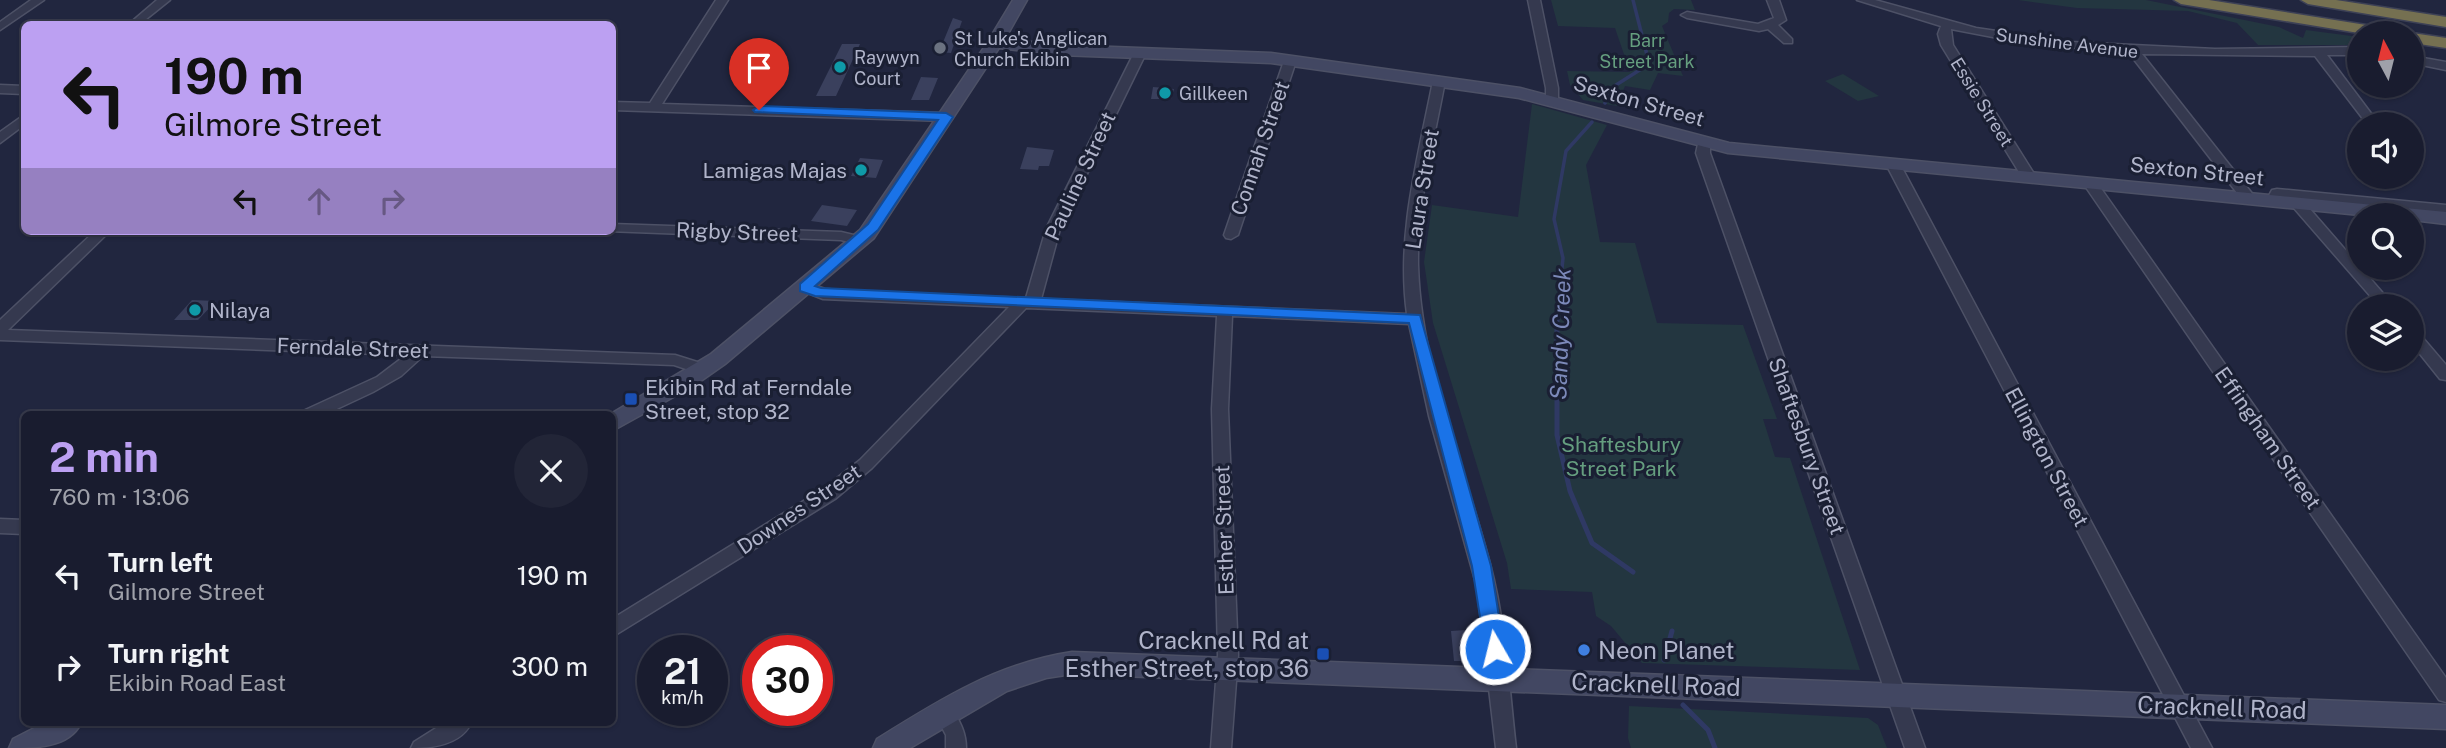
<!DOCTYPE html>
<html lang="en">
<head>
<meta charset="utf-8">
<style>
	body { margin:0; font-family:"Public Sans",sans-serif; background:#222537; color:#f1f3f6; height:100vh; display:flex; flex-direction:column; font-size:26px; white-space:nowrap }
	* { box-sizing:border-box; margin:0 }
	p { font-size:23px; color:#9fa1aa }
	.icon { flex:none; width:38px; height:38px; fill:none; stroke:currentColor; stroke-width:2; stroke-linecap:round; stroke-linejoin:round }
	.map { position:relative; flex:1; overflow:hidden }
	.details { position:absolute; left:21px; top:411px; width:595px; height:315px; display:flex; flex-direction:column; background:#191c2f; border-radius:10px; box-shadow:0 2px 5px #0004,0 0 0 2px #373a4b }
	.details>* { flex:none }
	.top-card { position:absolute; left:21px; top:21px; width:595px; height:214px; border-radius:10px; box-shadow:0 2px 5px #0004,0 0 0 2px #373a4b; background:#bca0f2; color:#111; overflow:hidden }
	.needle { width:46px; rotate:353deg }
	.controls { position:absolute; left:2347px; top:21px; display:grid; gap:14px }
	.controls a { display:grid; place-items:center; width:77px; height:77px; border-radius:50%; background:#191c2f; box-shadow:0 2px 5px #0004,0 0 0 2px #373a4b; font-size:35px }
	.speed { position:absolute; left:637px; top:635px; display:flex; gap:14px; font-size:35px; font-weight:700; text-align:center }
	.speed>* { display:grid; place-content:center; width:91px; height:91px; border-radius:50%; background:#191c2f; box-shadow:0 2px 5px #0004,0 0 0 2px #373a4b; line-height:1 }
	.speed small { font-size:18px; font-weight:400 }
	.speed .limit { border:10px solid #d22; background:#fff; color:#111 }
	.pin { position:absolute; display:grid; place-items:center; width:60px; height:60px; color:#fff; margin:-72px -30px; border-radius:50% 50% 50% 0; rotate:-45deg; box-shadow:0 0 7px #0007 }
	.pin .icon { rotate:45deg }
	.me { position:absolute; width:77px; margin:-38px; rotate:352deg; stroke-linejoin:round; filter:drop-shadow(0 0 5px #0008) }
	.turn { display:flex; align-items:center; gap:24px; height:147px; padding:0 28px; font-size:32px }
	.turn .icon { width:91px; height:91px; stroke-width:2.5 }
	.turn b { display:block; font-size:49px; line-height:60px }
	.lanes { display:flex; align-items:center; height:66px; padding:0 28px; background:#0003; justify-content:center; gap:35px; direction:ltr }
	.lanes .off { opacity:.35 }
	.round { display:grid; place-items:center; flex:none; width:74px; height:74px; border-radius:37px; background:#222537 }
	.head { display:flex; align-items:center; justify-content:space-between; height:119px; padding:0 28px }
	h1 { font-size:42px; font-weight:700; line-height:52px; color:#bca0f2 }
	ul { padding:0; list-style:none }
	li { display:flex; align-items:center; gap:21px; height:91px; padding:0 28px }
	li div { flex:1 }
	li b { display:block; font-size:26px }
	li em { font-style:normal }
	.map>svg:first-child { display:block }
	.green { fill:#233640 }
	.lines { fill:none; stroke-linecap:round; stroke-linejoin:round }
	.stream-far1 { stroke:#2f3964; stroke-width:3.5 }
	.stream { stroke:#2f3964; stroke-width:5 }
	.building { fill:#3a405d }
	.street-casing { stroke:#4d5166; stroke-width:3 }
	.secondary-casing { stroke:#4d5166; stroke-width:3 }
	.highway-casing { stroke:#3d4156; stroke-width:3 }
	.street { fill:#35394f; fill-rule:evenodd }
	.secondary { fill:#424762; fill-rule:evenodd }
	.highway { fill:#757051; fill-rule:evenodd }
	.route { fill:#1a73e8; stroke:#114b97; stroke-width:2 }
	.worship-dot { fill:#6b7280; stroke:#1a1f33; stroke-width:2.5 }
	.culture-dot { fill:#0f9aa8; stroke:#1a1f33; stroke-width:2.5 }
	.transit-dot { fill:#1a4fb4; stroke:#1a1f33; stroke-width:2.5 }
	.shop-dot { fill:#3f7fe0; stroke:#1a1f33; stroke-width:2.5 }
	.labels { text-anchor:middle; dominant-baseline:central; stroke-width:6; stroke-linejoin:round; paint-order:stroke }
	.far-poi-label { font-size:18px; fill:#b0b4ca; stroke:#1a1f33; text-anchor:start }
	.far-park-label { font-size:18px; fill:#659e7f; stroke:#1a1f33 }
	.far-street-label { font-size:18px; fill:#b0b4ca; stroke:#1a1f33 }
	.street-label { font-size:21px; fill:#b0b4ca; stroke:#1a1f33 }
	.poi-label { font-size:21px; fill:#b0b4ca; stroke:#1a1f33; text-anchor:start }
	.park-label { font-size:21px; fill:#659e7f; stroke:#1a1f33 }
	.water-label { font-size:23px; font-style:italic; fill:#7c89b9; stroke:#1a1f33 }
	.near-poi-label { font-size:24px; fill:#b0b4ca; stroke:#1a1f33; text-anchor:end }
	.near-street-label { font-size:24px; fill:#b0b4ca; stroke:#1a1f33 }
</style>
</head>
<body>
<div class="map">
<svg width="2446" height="748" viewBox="0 0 2446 748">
	<rect width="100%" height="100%" fill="#21263f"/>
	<path class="green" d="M1551 0H1691L1695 10 1674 9 1669 13 1668 22 1662 26 1683 76 1658 73 1650 90 1625 86 1617 106 1583 100 1570 85 1567 71 1630 72 1615 28 1558 26Z
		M2018 0H2146L2279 27 2303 38 2306 30 2359 37V45H2258L2237 23 2188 11 2077 8Z
		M1843 74 1879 96 1858 101 1825 81Z
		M1532 104 1607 125 1586 165 1600 242 1635 243 1657 323 1743 325 1777 419H1763L1775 457 1790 458 1860 670 1642 663 1611 626 1596 616 1592 592 1511 589 1507 563 1433 323 1424 262 1432 205 1518 217Z
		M1629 706 1868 718 1878 725 1887 748H1631L1628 738Z"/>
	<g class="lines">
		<path class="stream-far1" d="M1605 103 1616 85 1646 66 1648 59 1633 0
			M1557 320 1563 258 1554 219 1566 151 1592 122"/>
		<path class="stream" d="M1557 318V435L1570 491 1592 543 1633 572
			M1664 660 1672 631
			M1683 705 1708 730 1715 748"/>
	</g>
	<path class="building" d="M953 18 962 21 951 53 939 52Z
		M842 44H860L836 96H816Z
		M921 77 938 78 929 100H911Z
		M1153 87 1165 88 1174 89 1171 99H1151Z
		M1027 147 1054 150 1049 166H1039L1038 170 1020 169Z
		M860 158 883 160 876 178 851 176Z
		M822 205 857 210 847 226 811 221Z
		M192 300 216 301 198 320H174Z
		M1466 630V634H1475L1477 651 1466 661H1454L1451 631Z"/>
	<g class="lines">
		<defs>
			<path id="street" d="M31 0H44L0 30V22Z
				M157 0H170L140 24H129Z
				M716 0H728L662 104 946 113 952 117 946 121 612 110V102L650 103Z
				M1528 0H1540L1558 88V101L1552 105 1546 101V88Z
				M1767 0H1779L1786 20 1778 25 1792 39V43H1784L1768 29 1759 31 1687 18 1681 15 1687 12 1758 24 1774 18Z
				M1857 0H1875L1976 28 2071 42 2215 49 2359 47V55H2327L2379 124H2367L2315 56 2142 54 2254 196 2256 199 2254 202H2244L2129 53 2024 43 1951 29 1953 45 2036 177 2029 181 2022 177 1941 45 1938 34 1941 26Z
				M1140 49 1146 53 1060 229 1041 299 1407 314C1396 235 1418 158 1433 81L1439 77 1445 81C1434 141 1417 203 1418 265 1421 369 1464 465 1490 564 1506 624 1509 687 1516 748H1496L1477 587 1429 416 1409 324 1232 316 1228 409 1238 655 1231 748H1211L1218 655 1212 409 1217 316 1026 308 872 468 835 499 612 637V619L823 489 860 460 1009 307 823 299 800 290 798 287 800 284 805 282 825 289 853 291 1026 298 1046 229 1134 53Z
				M2412 56 2446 62V70L2412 63Z
				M1290 57 1296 61 1238 235 1231 239 1226 238 1224 235 1284 61Z
				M0 85 24 86V94L0 93Z
				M24 115V125L0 143V132Z
				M1704 140 1710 144V153L1925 748H1905L1696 153 1698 144Z
				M1893 160 1900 164 2212 748H2191L1886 164Z
				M2090 179 2095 180 2446 678V702L2439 700 2083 183Z
				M2277 189 2446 205V213L2282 198 2278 204H2268L2266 201 2272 190Z
				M2298 200 2303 201 2394 306H2379L2293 207 2291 204Z
				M612 224 841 232 866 238 868 241 861 245 841 240 607 231H612Z
				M95 231H110L8 330 675 355 710 366 712 370 704 375 674 365 423 356 401 376 373 392 324 415H301L303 411 377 377 406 355 0 340V320Z
				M2412 330 2417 331 2446 365V380L2440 379 2412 344Z
				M0 519 24 520V534L0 533Z
				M944 703 951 706C959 721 966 731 966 748H946V735L934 712 937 706Z
				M444 723H471C461 745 432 748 411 748L414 742Z"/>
			<path id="secondary" d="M1013 0H1027L1005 39 1060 45 1271 53 1520 88 1729 143 2446 212V224L2412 220V215H2360L1728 153 1519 98 1271 63 1060 55 999 48 874 238 725 364 695 385 612 431V415H609L711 354 860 230 987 43Z
				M1072 652 2446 705V729L1072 674 1046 678 1007 691 910 748H873L877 739C939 700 998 663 1072 652Z
				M44 723H81C69 748 34 748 9 748L13 739Z"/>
			<path id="highway" d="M2174 0H2209L2385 28 2393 33H2359L2181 4Z
				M2301 0H2336L2446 17V27L2308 4Z
				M2412 33 2446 38V48L2412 43Z"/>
		</defs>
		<use href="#street" class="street-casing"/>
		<use href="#secondary" class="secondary-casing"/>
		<use href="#highway" class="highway-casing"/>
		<use href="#street" class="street"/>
		<use href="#secondary" class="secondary"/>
		<use href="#highway" class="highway"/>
	</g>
	<path class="route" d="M759 106 946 113 953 117 878 230 815 286 821 288 1420 315 1491 566 1504 649 1501 654H1488L1485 649 1472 566 1409 323 815 296 800 291V284L868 224 938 120 755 112 753 110Z"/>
	<circle class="worship-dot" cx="940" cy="48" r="7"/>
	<g class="culture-dot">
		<circle cx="840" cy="67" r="7"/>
		<circle cx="1165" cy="93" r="7"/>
		<circle cx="861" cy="170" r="7"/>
		<circle cx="195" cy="310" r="7"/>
	</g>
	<g class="transit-dot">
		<rect x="624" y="392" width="14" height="14" rx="3.5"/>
		<rect x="1316" y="647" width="14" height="14" rx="3.5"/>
	</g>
	<circle class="shop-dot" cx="1584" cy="650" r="7"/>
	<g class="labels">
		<g class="far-poi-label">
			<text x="954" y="38">St Luke's Anglican<tspan x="954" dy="21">Church Ekibin</tspan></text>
			<text x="854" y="57">Raywyn<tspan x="854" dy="21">Court</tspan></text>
			<text x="1179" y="93">Gillkeen</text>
		</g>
		<g class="far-park-label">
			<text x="1647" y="40">Barr<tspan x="1647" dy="21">Street Park</tspan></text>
		</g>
		<g class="far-street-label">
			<text transform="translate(2067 43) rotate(7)">Sunshine Avenue</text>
			<text transform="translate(1982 102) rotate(58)">Essie Street</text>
		</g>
		<g class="street-label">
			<text transform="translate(1639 101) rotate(16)">Sexton Street</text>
			<text transform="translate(1260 148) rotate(-71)">Connah Street</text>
			<text transform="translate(2197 171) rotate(6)">Sexton Street</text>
			<text transform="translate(1080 176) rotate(-65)">Pauline Street</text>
			<text transform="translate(1422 189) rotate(-81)">Laura Street</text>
			<text transform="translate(737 232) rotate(2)">Rigby Street</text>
			<text transform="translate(353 348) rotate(2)">Ferndale Street</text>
			<text transform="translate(2268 438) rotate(55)">Effingham Street</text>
			<text transform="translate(1807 446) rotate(70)">Shaftesbury Street</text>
			<text transform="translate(2047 457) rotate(62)">Ellington Street</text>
			<text transform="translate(799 509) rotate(-34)">Downes Street</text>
			<text transform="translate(1224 530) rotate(-92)">Esther Street</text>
		</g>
		<g class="poi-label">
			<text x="847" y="170" text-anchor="end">Lamigas Majas</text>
			<text x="209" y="310">Nilaya</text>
			<text x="645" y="387">Ekibin Rd at Ferndale<tspan x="645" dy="24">Street, stop 32</tspan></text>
		</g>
		<g class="park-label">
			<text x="1621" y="444">Shaftesbury<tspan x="1621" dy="24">Street Park</tspan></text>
		</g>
		<g class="water-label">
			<text transform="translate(1560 334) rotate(-88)">Sandy Creek</text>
		</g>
		<g class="near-poi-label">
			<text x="1309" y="640">Cracknell Rd at<tspan x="1309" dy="28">Esther Street, stop 36</tspan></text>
			<text x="1598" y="650" text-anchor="start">Neon Planet</text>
		</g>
		<g class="near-street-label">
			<text transform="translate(1656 684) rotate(2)">Cracknell Road</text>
			<text transform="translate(2222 707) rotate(2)">Cracknell Road</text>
		</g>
	</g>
</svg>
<div class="controls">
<a><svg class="needle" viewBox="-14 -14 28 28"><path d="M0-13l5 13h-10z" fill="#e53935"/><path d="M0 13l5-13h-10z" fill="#9fa1aa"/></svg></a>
<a><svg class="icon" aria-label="sound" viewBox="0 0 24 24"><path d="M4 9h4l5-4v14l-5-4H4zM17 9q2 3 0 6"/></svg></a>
<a><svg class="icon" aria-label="search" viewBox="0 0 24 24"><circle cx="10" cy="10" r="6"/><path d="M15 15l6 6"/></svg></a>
<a><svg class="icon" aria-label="layers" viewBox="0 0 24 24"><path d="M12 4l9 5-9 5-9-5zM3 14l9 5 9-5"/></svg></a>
</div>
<div class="speed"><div>21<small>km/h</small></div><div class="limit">30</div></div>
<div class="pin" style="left:759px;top:110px;background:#d93025"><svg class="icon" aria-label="arrive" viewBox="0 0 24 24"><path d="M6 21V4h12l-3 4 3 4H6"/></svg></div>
<svg class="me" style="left:1495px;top:649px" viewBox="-20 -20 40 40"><circle r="17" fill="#1a73e8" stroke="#fff" stroke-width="3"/><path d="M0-11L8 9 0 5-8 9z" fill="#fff"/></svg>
<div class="top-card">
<div class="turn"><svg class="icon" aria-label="left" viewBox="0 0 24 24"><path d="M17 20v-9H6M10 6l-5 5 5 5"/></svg><div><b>190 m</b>Gilmore Street</div></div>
<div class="lanes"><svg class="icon" aria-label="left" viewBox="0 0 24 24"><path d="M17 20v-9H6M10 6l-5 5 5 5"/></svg><svg class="icon off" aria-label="ahead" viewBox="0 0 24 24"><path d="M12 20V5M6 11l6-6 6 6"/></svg><svg class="icon off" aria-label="right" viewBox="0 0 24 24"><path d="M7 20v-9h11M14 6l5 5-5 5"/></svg></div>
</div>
<section class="details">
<div class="head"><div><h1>2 min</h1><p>760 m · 13:06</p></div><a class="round"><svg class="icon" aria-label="close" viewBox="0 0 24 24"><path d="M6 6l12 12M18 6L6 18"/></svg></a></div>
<ul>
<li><svg class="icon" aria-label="left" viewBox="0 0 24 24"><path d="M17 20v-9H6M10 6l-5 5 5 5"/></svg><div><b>Turn left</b><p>Gilmore Street</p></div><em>190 m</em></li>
<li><svg class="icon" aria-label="right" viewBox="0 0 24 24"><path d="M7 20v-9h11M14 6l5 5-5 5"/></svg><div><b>Turn right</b><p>Ekibin Road East</p></div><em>300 m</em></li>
</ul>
</section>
</div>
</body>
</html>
